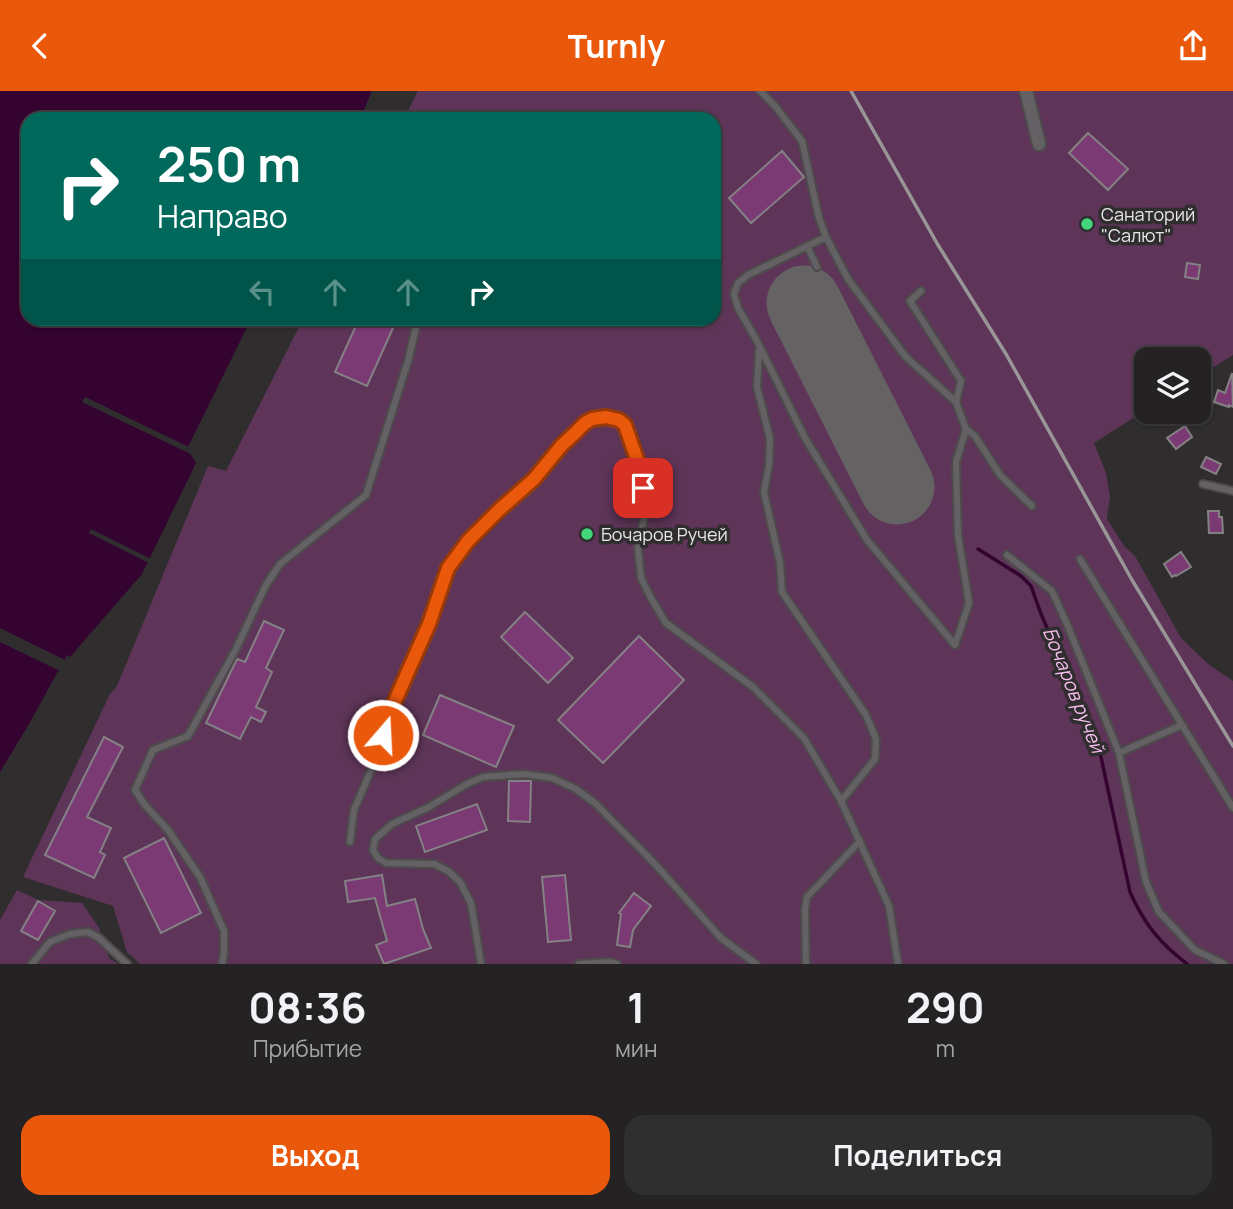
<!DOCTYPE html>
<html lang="ru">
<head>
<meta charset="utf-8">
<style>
	body { margin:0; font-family:Manrope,sans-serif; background:#302f30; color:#f1f3f6; height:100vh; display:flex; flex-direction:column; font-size:26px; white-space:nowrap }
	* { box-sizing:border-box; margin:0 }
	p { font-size:23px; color:#a3a4a6 }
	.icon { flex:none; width:38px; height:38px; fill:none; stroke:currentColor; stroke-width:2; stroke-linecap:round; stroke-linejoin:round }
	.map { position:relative; height:873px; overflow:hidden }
	.drawer { display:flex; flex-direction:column; background:#242223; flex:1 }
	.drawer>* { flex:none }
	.banner { position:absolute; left:21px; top:21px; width:700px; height:214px; border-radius:21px; box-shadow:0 2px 5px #0004,0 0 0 2px #413f41; background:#00695c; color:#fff; overflow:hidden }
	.buttons { position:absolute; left:1134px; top:256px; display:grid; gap:14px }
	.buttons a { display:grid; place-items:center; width:77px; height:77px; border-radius:14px; background:#242223; box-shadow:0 2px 5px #0004,0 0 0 2px #413f41; font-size:35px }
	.pin { position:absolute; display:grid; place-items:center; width:60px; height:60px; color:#fff; margin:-30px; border-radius:14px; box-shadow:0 4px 10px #0006 }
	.me { position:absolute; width:77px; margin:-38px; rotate:19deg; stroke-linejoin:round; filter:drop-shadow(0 0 5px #0008) }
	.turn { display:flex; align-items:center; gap:24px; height:147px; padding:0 21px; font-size:32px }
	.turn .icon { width:91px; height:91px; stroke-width:2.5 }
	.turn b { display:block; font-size:49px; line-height:60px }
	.lanes { display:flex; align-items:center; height:66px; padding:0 21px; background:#0003; justify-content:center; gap:35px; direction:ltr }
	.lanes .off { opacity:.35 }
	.eta { display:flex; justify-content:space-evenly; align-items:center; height:119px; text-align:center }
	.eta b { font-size:42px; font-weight:700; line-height:49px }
	.button { display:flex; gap:14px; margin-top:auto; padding:14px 21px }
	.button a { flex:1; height:80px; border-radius:21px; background:#ea580c; color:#fff; font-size:28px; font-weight:700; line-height:80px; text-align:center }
	.button a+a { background:#302f30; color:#f1f3f6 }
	header { display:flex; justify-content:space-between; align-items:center; height:91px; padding:0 21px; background:#ea580c; color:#fff; font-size:32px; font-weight:700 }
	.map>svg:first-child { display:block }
	.green { fill:#5e3558 }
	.water { fill:#340330 }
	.pier { fill:#302d2f }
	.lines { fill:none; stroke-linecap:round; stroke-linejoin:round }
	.stream { stroke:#340330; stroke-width:3.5 }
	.runway { stroke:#646263; stroke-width:75 }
	.building { fill:#7c3a74; stroke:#838183; stroke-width:2 }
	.lane-casing { stroke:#4e4b4d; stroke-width:10 }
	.street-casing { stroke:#4e4b4d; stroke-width:16 }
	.lane { stroke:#636163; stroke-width:6 }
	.street { stroke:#636163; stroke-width:12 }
	.rail { stroke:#989697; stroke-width:3.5 }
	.route-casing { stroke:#983908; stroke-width:18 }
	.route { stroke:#ea580c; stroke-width:12 }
	.poi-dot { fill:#42d77b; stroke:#302d2f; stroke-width:2.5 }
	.labels { text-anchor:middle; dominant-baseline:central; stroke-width:7; stroke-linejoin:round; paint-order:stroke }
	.poi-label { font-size:18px; fill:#e7e6e7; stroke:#302d2f; text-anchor:start }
	.water-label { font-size:19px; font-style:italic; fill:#f8bfee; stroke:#302d2f }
</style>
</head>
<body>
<header><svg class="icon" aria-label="back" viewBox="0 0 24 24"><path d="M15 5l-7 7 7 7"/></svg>Turnly<svg class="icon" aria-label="share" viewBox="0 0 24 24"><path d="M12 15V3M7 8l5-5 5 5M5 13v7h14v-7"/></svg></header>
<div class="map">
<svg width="1233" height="873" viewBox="0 0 1233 873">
	<rect width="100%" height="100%" fill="#302d2f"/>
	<path class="green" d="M418 0H1233V264L1199 285V268H1146V319L1094 352 1106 382 1110 406 1107 428 1124 455 1135 465 1181 547 1208 573 1233 590V873H140L127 861 113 815 23 786 110 603 117 595 208 375 226 380 303 228H714V28H404Z
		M17 799 38 809 82 812 99 837 109 867 118 873H0V829Z"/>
	<path class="water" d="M0 0H372L360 28H28V228H251L187 358 196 372 142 483 70 566 67 564 29 633 0 681Z"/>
	<path class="pier" d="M85 306 191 357 197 366 82 311Z
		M91 438 153 469 151 473 89 442Z
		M0 537 67 570 62 581 0 551Z"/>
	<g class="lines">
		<path class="stream" d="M978 458 1021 485 1031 495 1041 523 1098 652 1130 801C1144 833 1160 852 1187 873"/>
		<path class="runway" d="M804 212 897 396"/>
	</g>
	<path class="building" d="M1088 42 1128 78 1108 99 1069 62Z
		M782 60 804 86 751 132 729 107Z
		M1187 172 1200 174 1198 188 1185 186Z
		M359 228H397L367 295 335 281Z
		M1232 282 1233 316 1229 314V316L1214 311 1218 299 1225 302Z
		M1185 335 1192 346 1176 358 1167 347Z
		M1206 366 1221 373 1216 383 1201 376Z
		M1208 420H1219V426H1222L1223 442H1209Z
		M1181 461 1191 476 1176 485 1175 484 1172 486 1164 473Z
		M525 521 573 567 548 592 501 546Z
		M264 530 284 539 266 577 272 581 256 616 266 621 261 631 251 626 240 648 206 632 237 568 245 571Z
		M639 545 684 589 603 672 558 629Z
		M440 604 514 635 496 676 423 644Z
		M104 646 123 656 87 726 111 737 100 761 105 764 94 787 45 764Z
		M509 690H531L530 731 508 730Z
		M477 713 487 739 425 761 416 735Z
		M164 747 201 822 161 842 124 767Z
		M382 784 387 815 415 808 423 838 431 857 384 873 376 854 387 850 375 807 348 811 345 790Z
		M565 784 571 849 548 851 542 786Z
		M634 802 651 815 633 839 630 856 617 854 621 823 619 822Z
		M38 810 55 820 38 849 21 840Z"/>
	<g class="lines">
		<defs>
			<path id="lane" d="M760 0 775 15 802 50 819 127 826 146 748 184 738 192 734 203 738 217 757 250 805 347 867 449 955 554
				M826 146 848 188 905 265 956 311 966 338 956 371 958 444 969 512 955 554
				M807 155 817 176
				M921 200 910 210 961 290 956 311
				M759 259 757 296 770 348 769 374 764 401 780 472 782 501 866 624 876 648 875 668 841 710
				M966 338 975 345 1000 384 1032 415
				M1203 393 1233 400
				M1007 464 1052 500 1067 533 1119 662 1146 791 1159 821 1195 859 1224 873
				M1080 468 1233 717
				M1119 662 1182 634
				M350 751 354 719 375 670 391 619 429 533 448 477 468 450 499 419 534 388 562 354 585 332 592 328 606 326 619 329 625 334 640 377 646 416 638 457 641 487 651 507 666 532 753 596 804 647 841 710 889 815 898 873
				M32 873 50 851 70 843 88 841 99 847 127 873
				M222 873 224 863V840L200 786 168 739 145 714 135 699 153 659 188 645 235 560 266 494 280 473 366 404 408 270 418 228
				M481 873 471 812 460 791 448 780 434 773 386 772 378 767 373 759 375 748 392 733 427 717 467 693 483 686 523 683 552 687 576 698 596 713 654 772 721 847 756 873
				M579 873 609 871 617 873
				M806 873 805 818 807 806 860 750"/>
			<path id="street" d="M1026 0 1039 53"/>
		</defs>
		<use href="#lane" class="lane-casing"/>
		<use href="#street" class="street-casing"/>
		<use href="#lane" class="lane"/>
		<use href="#street" class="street"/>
		<path class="rail" d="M851 0 938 154 1006 263 1132 489 1233 655"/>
	</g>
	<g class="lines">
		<defs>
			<path id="route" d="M383 644 391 619 429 533 448 477 468 450 499 419 534 388 562 354 574 343 585 332 592 328 606 326 619 329 625 334 640 377 643 397"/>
		</defs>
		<use href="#route" class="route-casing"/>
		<use href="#route" class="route"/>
	</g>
	<g class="poi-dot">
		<circle cx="1087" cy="133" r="7"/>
		<circle cx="587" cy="443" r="7"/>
	</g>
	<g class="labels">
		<g class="poi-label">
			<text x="1101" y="123">Санаторий<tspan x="1101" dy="21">"Салют"</tspan></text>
			<text x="601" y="443">Бочаров Ручей</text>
		</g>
		<g class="water-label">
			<text transform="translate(1074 599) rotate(68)">Бочаров ручей</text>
		</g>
	</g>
</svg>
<div class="buttons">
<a><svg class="icon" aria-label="layers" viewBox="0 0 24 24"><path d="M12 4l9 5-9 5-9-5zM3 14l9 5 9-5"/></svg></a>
</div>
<div class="pin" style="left:643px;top:397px;background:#d93025"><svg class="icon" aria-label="arrive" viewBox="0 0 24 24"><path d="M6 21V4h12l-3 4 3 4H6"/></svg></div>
<svg class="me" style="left:383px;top:644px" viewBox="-20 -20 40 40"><circle r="17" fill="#ea580c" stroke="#fff" stroke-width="3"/><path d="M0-11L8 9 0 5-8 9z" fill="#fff"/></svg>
<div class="banner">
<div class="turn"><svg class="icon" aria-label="right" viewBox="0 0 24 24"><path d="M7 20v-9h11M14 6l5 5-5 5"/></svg><div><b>250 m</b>Направо</div></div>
<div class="lanes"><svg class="icon off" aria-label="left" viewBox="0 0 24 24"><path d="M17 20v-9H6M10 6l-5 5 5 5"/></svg><svg class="icon off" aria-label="ahead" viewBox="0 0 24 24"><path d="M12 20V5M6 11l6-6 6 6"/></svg><svg class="icon off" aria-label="ahead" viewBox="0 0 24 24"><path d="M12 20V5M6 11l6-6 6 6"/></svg><svg class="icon" aria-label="right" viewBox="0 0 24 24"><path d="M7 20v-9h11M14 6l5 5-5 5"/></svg></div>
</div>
</div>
<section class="drawer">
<div class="eta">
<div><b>08:36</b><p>Прибытие</p></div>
<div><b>1</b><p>мин</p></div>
<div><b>290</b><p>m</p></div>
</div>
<div class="button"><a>Выход</a><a>Поделиться</a></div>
</section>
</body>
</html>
